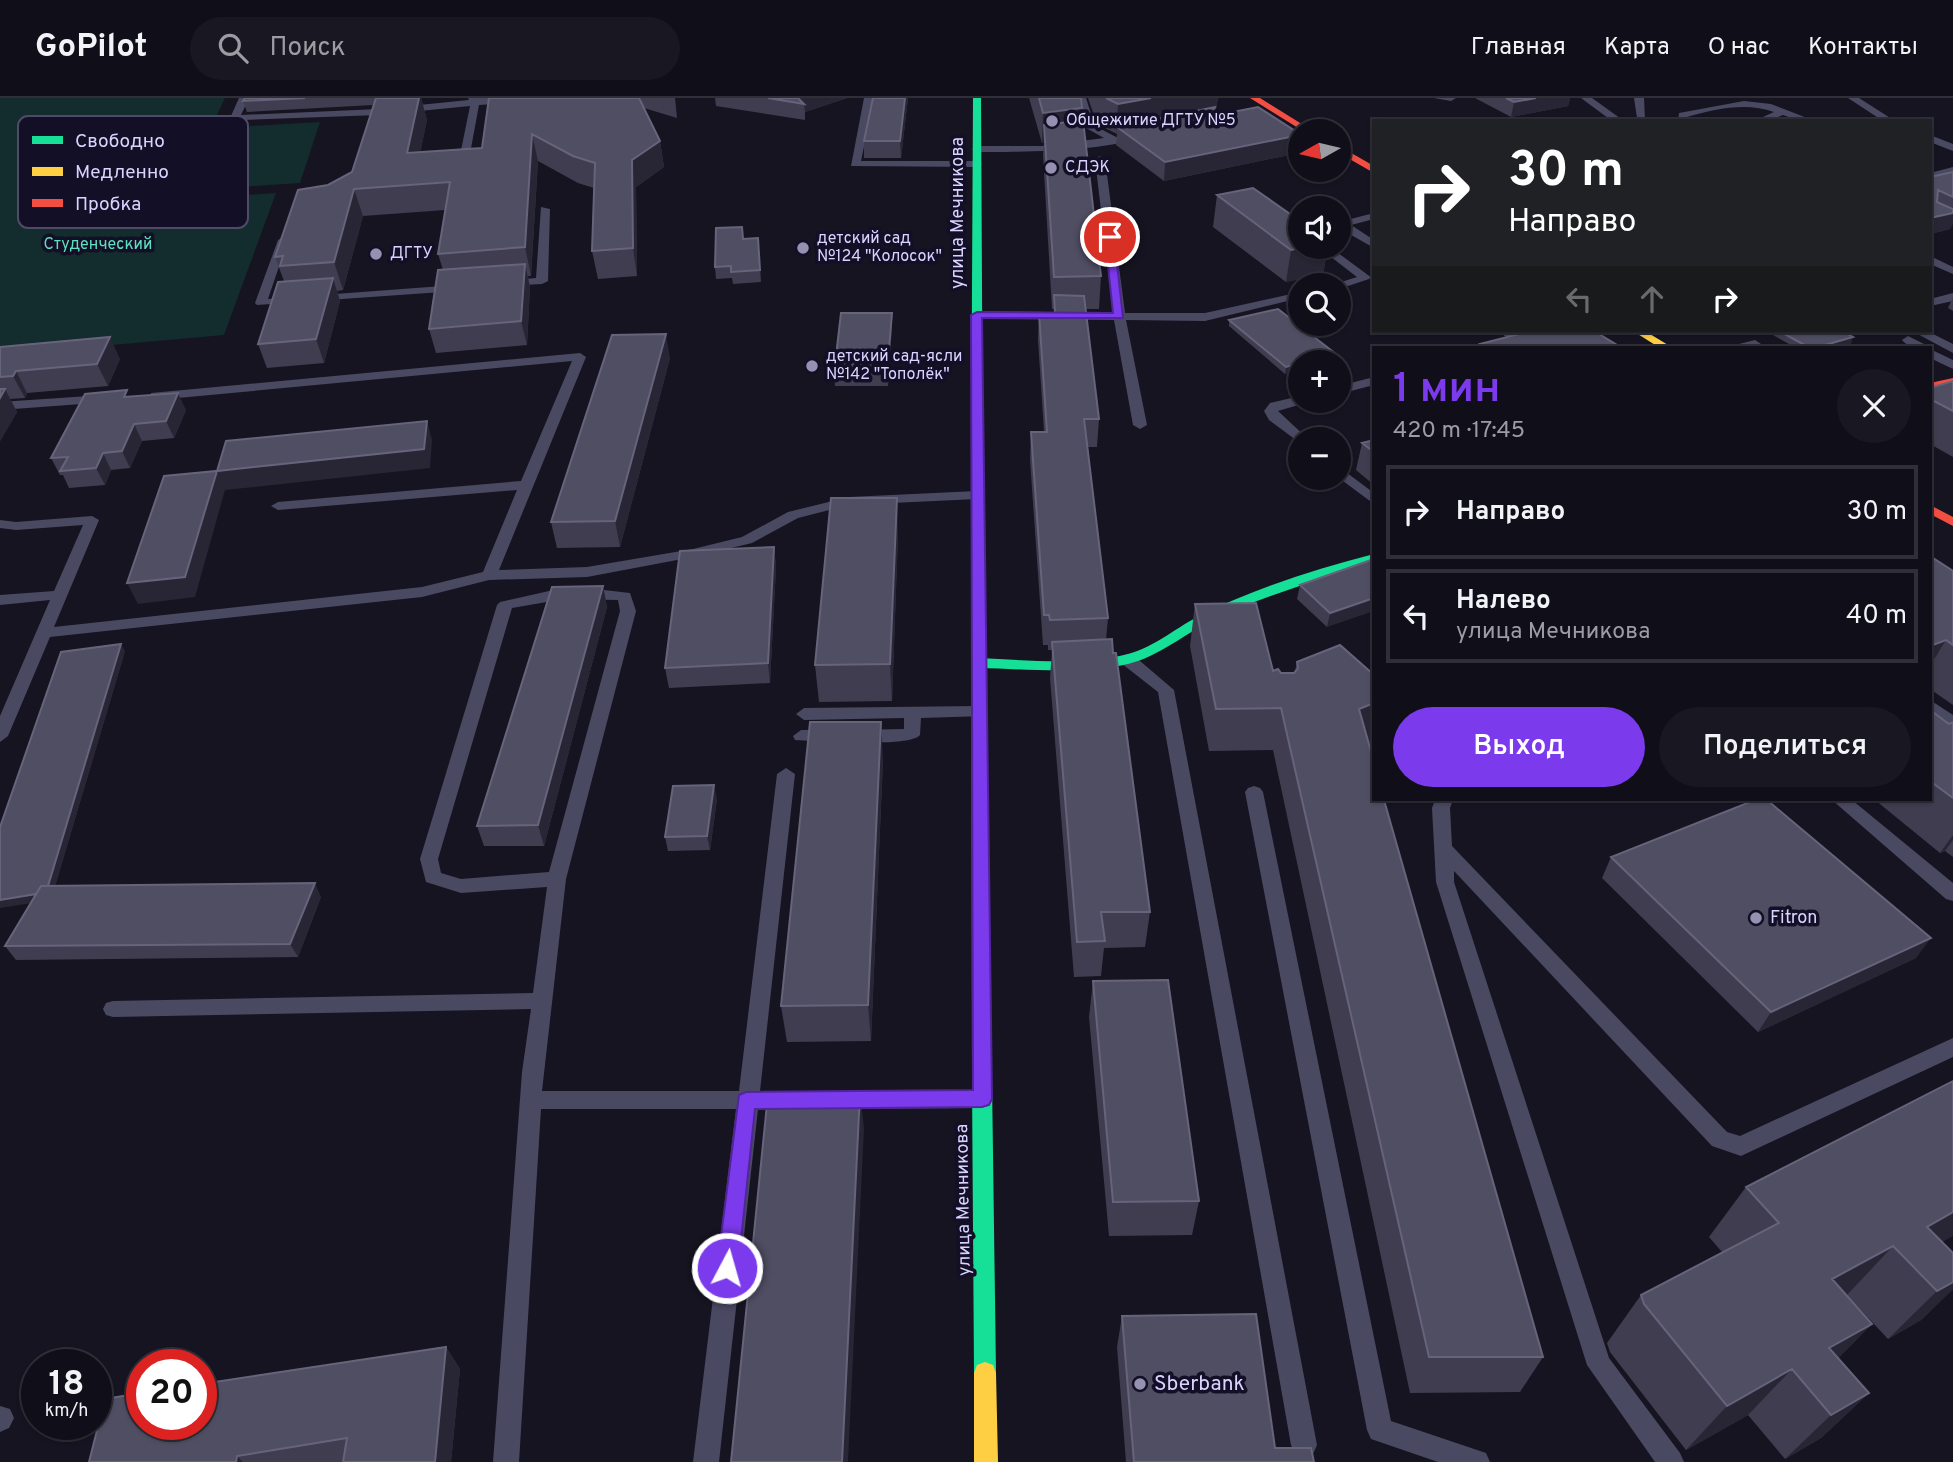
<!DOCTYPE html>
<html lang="ru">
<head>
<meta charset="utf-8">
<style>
	body { margin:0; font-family:Overpass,sans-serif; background:#191822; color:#f1f3f6; height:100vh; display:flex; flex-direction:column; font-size:26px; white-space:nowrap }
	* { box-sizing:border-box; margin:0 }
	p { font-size:23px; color:#9c9ca2 }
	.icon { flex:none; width:38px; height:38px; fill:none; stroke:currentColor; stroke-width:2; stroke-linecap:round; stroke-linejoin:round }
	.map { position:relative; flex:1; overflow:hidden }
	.drawer { position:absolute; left:1372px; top:248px; width:560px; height:455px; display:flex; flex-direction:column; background:#100f19; border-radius:0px; box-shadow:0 2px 5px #0004,0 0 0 2px #302f38 }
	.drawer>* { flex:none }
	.banner { position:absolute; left:1372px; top:21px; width:560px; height:214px; border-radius:0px; box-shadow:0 2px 5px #0004,0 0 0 2px #302f38; background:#202124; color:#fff; overflow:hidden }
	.needle { width:46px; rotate:262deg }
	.tools { position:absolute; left:1288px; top:21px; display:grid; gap:14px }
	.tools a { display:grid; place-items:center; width:63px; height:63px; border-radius:50%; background:#100f19; box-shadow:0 2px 5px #0004,0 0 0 2px #302f38; font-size:35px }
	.speed { position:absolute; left:21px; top:1251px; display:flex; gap:14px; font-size:35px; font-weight:700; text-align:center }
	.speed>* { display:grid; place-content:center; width:91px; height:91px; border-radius:50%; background:#100f19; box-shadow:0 2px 5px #0004,0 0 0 2px #302f38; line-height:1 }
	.speed small { font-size:18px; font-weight:400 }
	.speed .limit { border:10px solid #d22; background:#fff; color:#111 }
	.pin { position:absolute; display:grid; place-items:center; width:60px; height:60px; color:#fff; margin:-30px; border:4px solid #fff; border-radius:50%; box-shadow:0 2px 7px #0007 }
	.me { position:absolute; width:77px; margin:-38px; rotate:6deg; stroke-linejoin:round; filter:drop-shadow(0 0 5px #0008) }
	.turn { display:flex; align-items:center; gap:24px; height:147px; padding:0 21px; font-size:32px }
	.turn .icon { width:91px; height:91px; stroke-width:2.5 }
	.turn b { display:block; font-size:49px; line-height:60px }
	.lanes { display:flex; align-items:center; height:66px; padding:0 21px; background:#0003; justify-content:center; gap:35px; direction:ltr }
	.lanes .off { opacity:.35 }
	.round { display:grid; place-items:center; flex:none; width:74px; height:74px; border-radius:37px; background:#191822 }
	.summary { display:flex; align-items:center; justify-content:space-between; height:119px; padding:0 21px }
	h1 { font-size:42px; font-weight:600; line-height:52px; color:#7c3aed }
	.primary-button { display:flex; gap:14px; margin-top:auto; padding:14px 21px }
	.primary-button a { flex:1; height:80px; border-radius:42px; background:#7c3aed; color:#fff; font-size:28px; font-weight:600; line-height:80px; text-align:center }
	.primary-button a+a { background:#191822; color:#f1f3f6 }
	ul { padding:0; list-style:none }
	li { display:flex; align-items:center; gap:21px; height:94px; margin:0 14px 10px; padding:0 7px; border:4px solid #302f38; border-radius:0px }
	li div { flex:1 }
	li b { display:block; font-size:26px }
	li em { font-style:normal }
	header { display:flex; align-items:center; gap:42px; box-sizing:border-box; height:98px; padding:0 35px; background:#100f19; border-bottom:2px solid #302f38 }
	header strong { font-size:33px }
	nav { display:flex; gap:38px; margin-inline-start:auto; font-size:24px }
	.search { width:490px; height:63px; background:#191822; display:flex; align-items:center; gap:18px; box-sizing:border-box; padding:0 24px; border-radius:38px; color:#9c9ca2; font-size:26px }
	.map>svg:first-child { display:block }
	.green { fill:#132c2d }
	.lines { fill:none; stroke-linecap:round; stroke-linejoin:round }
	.lane { fill:#4a4962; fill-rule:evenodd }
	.fast { fill:#16e098; fill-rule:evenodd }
	.slow { fill:#ffcf43; fill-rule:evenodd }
	.jam { fill:#f24e42; fill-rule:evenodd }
	.wall { fill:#403d50 }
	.shaded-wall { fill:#282635 }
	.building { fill:#504e63; stroke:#66637b; stroke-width:2 }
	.route { fill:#7c3aed; stroke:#51269a; stroke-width:2 }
	.poi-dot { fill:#9591b1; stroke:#130f26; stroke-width:2.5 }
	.labels { text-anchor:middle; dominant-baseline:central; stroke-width:7; stroke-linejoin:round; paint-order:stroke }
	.far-poi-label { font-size:16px; fill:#d9d4ff; stroke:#130f26; text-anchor:start }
	.far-park-label { font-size:16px; fill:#5fe0c0; stroke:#130f26 }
	.street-label { font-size:18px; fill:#d9d4ff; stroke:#130f26 }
	.poi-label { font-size:18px; fill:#d9d4ff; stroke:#130f26; text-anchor:start }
	.near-poi-label { font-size:21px; fill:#d9d4ff; stroke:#130f26; text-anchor:start }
	.key { fill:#130f26; stroke:#4e4a67; stroke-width:2 }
	.key-label { font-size:19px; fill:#d9d4ff }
</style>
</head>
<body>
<header>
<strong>GoPilot</strong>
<div class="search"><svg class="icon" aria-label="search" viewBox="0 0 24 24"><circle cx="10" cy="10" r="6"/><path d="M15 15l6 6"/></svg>Поиск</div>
<nav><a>Главная</a><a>Карта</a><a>О нас</a><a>Контакты</a></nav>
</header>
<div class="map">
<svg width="1953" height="1364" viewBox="0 0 1953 1364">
	<rect width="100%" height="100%" fill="#161421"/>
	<path class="green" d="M0 0H225L214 23 247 24 218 93 232 92 231 98 276 95 224 237 0 257Z
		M320 24 300 85 224 90 250 28Z"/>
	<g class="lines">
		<path class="lane" d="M239 0H249L241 17 379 11 469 2 468 0H548L543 3 479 7 467 72 462 75 457 72 470 8 379 17 215 23V19L231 18Z
			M864 0H874L861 63H977L982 66 977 69 851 68Z
			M1076 0H1086L1095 28 1116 39 1138 34 1143 37C1116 54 1012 54 977 54L972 51 977 48H1042L1104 40 1086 30Z
			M1434 0H1456L1451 3Z
			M1581 0H1592L1624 23H1612Z
			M1634 0H1644L1645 22 1637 20Z
			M1848 0H1859L1895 23H1883Z
			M1744 3 1771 6 1815 23H1800L1783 17 1768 23H1754L1774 14C1746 4 1715 11 1687 19L1688 23H1678L1679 15Z
			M1930 37 1953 46V53L1930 44Z
			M1100 58 1105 61 1125 215H1205L1300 194V200L1205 223 1126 222 1147 327 1140 331 1133 327 1114 222 977 221 971 217 977 213 1113 215 1095 61Z
			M1953 69V75L1930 81V75Z
			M541 109 550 111 548 183 542 186 501 188 499 186 505 183 536 180Z
			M1374 115V121L1351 127 1374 142V150L1339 130V124Z
			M283 139 288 142 268 201 456 187 462 190 456 193 257 207 255 205 278 142Z
			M1318 149H1330L1372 180 1339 191V187L1335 186 1357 179Z
			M1930 158 1953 169V176L1930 166Z
			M1953 195V203L1930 208V201Z
			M1498 233H1512L1527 244 1517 247Z
			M1912 233H1927L1953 246V255Z
			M1908 238 1926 247 1928 250C1918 251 1909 250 1902 242Z
			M1755 242 1767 250H1733L1735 247Z
			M1930 251 1953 262V271L1930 260Z
			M580 255 586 259 499 472 587 469 693 451 742 439 788 414 849 399 977 393 984 397 977 401 849 407 798 420 752 445 693 459 587 479 489 482 422 499 50 539 8 638 0 644V618L50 502 0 507V497L54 493 83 427 16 432 0 430V422L16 424 92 418 99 422 54 529 422 489 483 474 517 392 278 412 271 408 278 404 521 383 572 263 156 302 151 301V295Z
			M1374 279V287L1339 296V288Z
			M104 297 110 301 109 304 0 312V304Z
			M1300 298V303H1306L1305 305 1278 313 1308 341H1300V345L1269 322 1264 313 1270 305Z
			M1339 369 1374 395V406L1339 380Z
			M595 491 630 495 636 513 566 781 542 993H739L777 676 786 670 795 676 760 993H790L798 995 801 1002 798 1009 790 1011H758L719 1364H693L736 1011H541L519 1364H493L522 974 531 911 113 919 106 917 103 911 106 905 113 903 533 895 547 789 461 795 426 784 420 761 497 507 500 504 549 493ZM564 501 618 502 620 513 549 774 461 781 441 775 438 761 512 510Z
			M1127 556 1133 557 1174 592 1317 1347 1313 1356 1304 1360 1295 1356 1291 1347 1158 594 1121 565 1119 561Z
			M1930 602 1953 617V631L1930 617Z
			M979 608 987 614 985 618 921 620 920 637C913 646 857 647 850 638L858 632 904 631V620L804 622 796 616 804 610Z
			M801 632H830L838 638 830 644 795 642 793 638Z
			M1254 688 1260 690 1263 694 1391 1323 1486 1355 1490 1364H1438L1371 1341 1367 1332 1245 694 1248 690Z
			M1435 702H1453L1450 710 1452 748 1727 1034 1740 1038 1953 940V959L1741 1058 1712 1048 1454 773V784L1609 1260 1680 1355 1684 1364H1655L1587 1267 1436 784 1432 710Z
			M1832 702H1852L1953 785V803L1946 801Z
			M982 992 990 994 993 1001 990 1008 982 1010 839 1011 831 1009 828 1002 831 995 839 993Z
			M0 1308 10 1311 14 1320 9 1330 0 1334Z"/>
		<path class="fast" d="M973 0H981L983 377 977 381 971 377Z
			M1374 456V464C1320 482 1264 497 1213 522 1184 536 1160 558 1128 566 1079 577 1028 571 979 570L972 565 979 560C1028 562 1080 568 1128 556 1155 549 1178 528 1203 516 1256 490 1316 471 1374 456Z
			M982 975 989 977 992 983 996 1275 993 1283 985 1286 977 1283 974 1275 972 983 975 977Z"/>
		<path class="slow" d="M1633 233H1645L1673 250H1660Z
			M985 1264 993 1267 996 1275 998 1364H974V1275L977 1267Z"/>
		<path class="jam" d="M1250 0H1260L1313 33H1303Z
			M1339 48 1374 68V75L1339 55Z
			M1953 280V286L1930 292V285Z
			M977 373 983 377 992 983 989 989 982 991 975 989 972 983 971 377Z
			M1930 407 1953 419V428L1930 416Z"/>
	</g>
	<path class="wall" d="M245 0H421L427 22 420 54 482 50 489 0H675L677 20 644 10 660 43 664 69 636 89 637 178 598 181 592 153 594 90 578 85 538 63 531 178H528L530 189 527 247 436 255 429 231 443 172 438 156 445 112 363 118 343 192 337 193 340 203 324 265 267 270 258 246 284 183 275 159 328 87 352 74 373 7 247 14 243 3Z
		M715 0H847L805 14V22L716 8Z
		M908 0 901 60H864V43Z
		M1029 0H1081V22L1101 178 1099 211H1086L1099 321 1097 349H1087L1108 520 1106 542 1150 814 1145 849 1104 850 1101 878 1074 879 1050 580 1052 552H1048V547H1043L1030 362 1031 334H1044L1038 242 1039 215H1054V211H1052L1043 57 1044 45H1042Z
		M1088 0H1218L1215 17 1214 18 1300 36 1299 55 1164 83 1116 47 1117 36 1097 26Z
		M1475 0H1570L1568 8 1511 19Z
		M1953 74V125L1950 131 1930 136V79Z
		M1217 97 1300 149H1328L1323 176 1286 184 1213 129Z
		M744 141 759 152 761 184 733 186 732 180 716 181 715 169Z
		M1953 199V213L1948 210Z
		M1229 222 1335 263 1285 276 1229 228Z
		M892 228 888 288H835L834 275Z
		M1516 233H1594L1622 250H1479L1480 246 1521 236Z
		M1766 233H1842L1851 246 1834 250H1796Z
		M0 249 120 261 108 288 27 295 25 300 10 301 17 314 0 343Z
		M670 260 620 449 557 450 551 424Z
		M1953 283V359L1930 346V290Z
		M130 299 186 312 174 340 142 343 130 370 111 372 105 387 69 390 63 377H60L51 360Z
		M1374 342V387L1356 372 1362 345Z
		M898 436 892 603 819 604 815 567Z
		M774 449 776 469 770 585 669 590 665 570Z
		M1930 458 1953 473V607L1930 591Z
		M1374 461 1327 529 1297 501 1300 487Z
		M603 488 607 509 544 748H484L477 728Z
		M1195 506 1273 573 1281 575H1294L1295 573 1297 564 1374 577V643L1368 645 1543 1259 1520 1294 1410 1295 1273 652 1209 653 1190 548Z
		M125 553 55 788 321 799 298 859 16 862 5 848 31 805Z
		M1930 612 1949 626 1953 624V759L1945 753 1940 755 1875 702H1930Z
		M883 661 871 943 787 944 781 908Z
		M717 701 710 752 668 753 665 739Z
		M1611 759 1916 860 1758 934 1602 780Z
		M1093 883 1199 1103 1192 1137 1109 1138 1089 919Z
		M1746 1089 1942 1144 1953 1191 1921 1222 1888 1241 1847 1197 1846 1198 1872 1226 1838 1260 1869 1295 1821 1340 1785 1361 1748 1317 1686 1352 1610 1254 1607 1245 1641 1197 1722 1154 1709 1139Z
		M1122 1218 1275 1350 1314 1364H1126L1117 1249Z
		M446 1249 460 1271 451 1364H89Z"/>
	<path class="shaded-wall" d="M419 0H421L427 22 415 82 407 55Z
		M798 0H847L805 14 804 6Z
		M905 0H908L901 60 900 43Z
		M1151 0H1218L1215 17H1214L1213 27 1117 29 1116 36 1118 6Z
		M1536 0H1570L1568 8 1511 19 1514 4Z
		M1082 10 1080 40 1044 27V45H1042L1043 15Z
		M532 36 538 63 531 178 525 149Z
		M1300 37 1299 55 1164 83 1165 64Z
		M660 43 664 69 636 89 637 178 633 150 632 62Z
		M354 91 363 118 343 192 334 164Z
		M1953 115V125L1950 131 1930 136V120Z
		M1306 149H1328L1323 176 1286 184 1291 152Z
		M525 166 530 189 527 247 521 223Z
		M333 180 340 203 324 265 316 241Z
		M892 215V228L888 288 887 275Z
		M666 236 670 260 620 449 615 423Z
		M110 239 120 261 108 288 97 266Z
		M1853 239 1851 246 1834 250H1815Z
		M1336 256 1335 263 1329 264H1305Z
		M1300 265V272L1285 276 1286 269Z
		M16 273 27 295 25 300 13 278Z
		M5 291 17 314 0 343V300Z
		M178 295 186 312 174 340 166 323Z
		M427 323 432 342 430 370 225 392 195 499 138 506 127 485 217 373Z
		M134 326 142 343 130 370 122 353Z
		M103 355 111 372 105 387 96 370Z
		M897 400 898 436 892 603 890 566Z
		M774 449 776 469 770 585 768 565Z
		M603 488 607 509 544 748 538 727Z
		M1374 500V513L1327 529 1330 515Z
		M1946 542 1930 568V548Z
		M121 546 125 553 51 802 0 810V802Z
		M1374 605V643L1348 654 1359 611Z
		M881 624 883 661 871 943 868 907Z
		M714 687 717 701 710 752 707 738Z
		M1953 737V742L1945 753 1940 755Z
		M315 785 321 799 298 859 290 846Z
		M1931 840 1916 860 1758 934 1771 914Z
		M860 995 864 1030 848 1364H842Z
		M1953 1114V1138L1908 1163 1927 1129Z
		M1893 1148 1847 1197 1788 1230 1832 1181Z
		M1953 1184V1191L1921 1222 1888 1241 1937 1193Z
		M1872 1226 1826 1273 1829 1250Z
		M446 1249 460 1271 451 1364H435Z
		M1792 1271 1748 1317 1686 1352 1727 1308Z
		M1869 1295 1821 1340 1785 1361 1831 1317Z
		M237 1358 243 1364H236Z"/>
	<path class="building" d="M245 0H305L243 3Z
		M376 0H419L407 55 482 50 489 0H639L660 43 632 62 633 150 592 153 595 65 573 58 532 36 525 149 438 156 450 84 354 91 334 164 280 168 283 158 275 159 298 92 328 87 352 74Z
		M768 0H798L804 6Z
		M873 0H905L900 43H864Z
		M1039 0H1081L1082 10 1043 15Z
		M1106 0H1151L1118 6Z
		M1506 0H1536L1514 4Z
		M1215 9 1212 18 1258 9 1300 36V37L1165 64 1117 29Z
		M1083 22 1101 178 1054 179 1044 27Z
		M1953 74V99L1938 92 1937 104 1953 111V115L1930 120V79Z
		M1253 90 1300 123V149H1306L1291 152 1217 97Z
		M742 129 743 141 758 140 760 172 731 174V168L715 169 716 130Z
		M525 166 521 223 429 231 438 172Z
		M333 180 316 241 258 246 278 184Z
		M1054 197 1084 198 1099 321H1084L1108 520 1050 522 1049 517H1044L1031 334H1047L1039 215H1055Z
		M1278 211 1336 256 1305 264H1300V265L1286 269 1229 222Z
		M841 215H892L887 275H834Z
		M1531 233H1594L1622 250H1485L1480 246Z
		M1779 233H1842L1853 239 1815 250H1810Z
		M666 236 615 423 551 424 612 237Z
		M110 239 97 266 16 273 13 278 0 279V249Z
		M1953 283V313L1930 301V290Z
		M0 291H5L0 300Z
		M127 292 124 299 178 295 166 323 134 326 122 353 103 355 96 370 60 373 68 359 51 360 85 296Z
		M427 323 424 351 217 373 226 343Z
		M1374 342V354L1362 345Z
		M217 373 185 479 127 485 164 378Z
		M831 400H897L890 566 815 567Z
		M774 449 768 565 665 570 680 453Z
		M1930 458 1953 473V547L1946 542 1930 548Z
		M1374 461V500L1330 515 1300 487Z
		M603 488 538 727 477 728 552 489Z
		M1256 505 1273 573 1278 571 1281 575H1294L1298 570 1297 564 1340 547 1374 577V605L1359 611 1374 664V702H1384L1543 1259H1429L1281 610 1216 611 1195 506Z
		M1112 541 1113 555H1116L1150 814H1101L1105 843 1077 844 1052 544Z
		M121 546 48 788H41L36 796 0 802V729L61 554Z
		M1930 612 1949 626 1953 624V700L1930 683Z
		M810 624H881L868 907 781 908Z
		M714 687 707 738 665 739 673 688Z
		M1755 702H1767L1931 840 1771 914 1611 759Z
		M315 785 290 846 5 848 41 788Z
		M1168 882 1199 1103 1113 1104 1093 883Z
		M1953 983V1114L1927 1129 1953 1155V1184L1937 1193 1893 1148 1832 1181 1872 1226 1829 1250 1869 1295 1831 1317 1792 1271 1727 1308 1644 1206 1641 1197 1779 1125 1746 1089Z
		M860 995 842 1364H731L768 996Z
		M1256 1216 1275 1350H1311L1314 1364H1134L1122 1218Z
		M446 1249 435 1364H343L347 1340 237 1358 236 1364H89L105 1301 142 1295V1326H201V1286Z"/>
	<path class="route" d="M1110 136 1114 139 1123 220H982L992 1001 989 1007 982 1009 755 1011 738 1170 735 1177 727 1180 720 1177 717 1170 739 997 746 994 973 992 971 217 977 214 1113 215 1105 139Z"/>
	<g class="poi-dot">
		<circle cx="1052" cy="23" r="7"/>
		<circle cx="1051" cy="70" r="7"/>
		<circle cx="803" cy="150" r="7"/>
		<circle cx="376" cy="156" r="7"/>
		<circle cx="812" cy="268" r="7"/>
		<circle cx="1756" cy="820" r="7"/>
		<circle cx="1140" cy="1286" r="7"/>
	</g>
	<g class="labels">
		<g class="far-poi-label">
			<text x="1066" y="23">Общежитие ДГТУ №5</text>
			<text x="1065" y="70">СДЭК</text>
			<text x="817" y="141">детский сад<tspan x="817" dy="18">№124 "Колосок"</tspan></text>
			<text x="390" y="156">ДГТУ</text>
			<text x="826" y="259">детский сад-ясли<tspan x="826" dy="18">№142 "Тополёк"</tspan></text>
		</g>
		<g class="far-park-label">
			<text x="98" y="147">Студенческий</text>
		</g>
		<g class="street-label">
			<text transform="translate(958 115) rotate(-90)">улица Мечникова</text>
			<text transform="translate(964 1102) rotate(-91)">улица Мечникова</text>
		</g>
		<g class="poi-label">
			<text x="1770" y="820">Fitron</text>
		</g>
		<g class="near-poi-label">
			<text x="1154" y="1286">Sberbank</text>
		</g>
	</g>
	<rect x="18" y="18" width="230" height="112" rx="10" class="key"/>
	<rect x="32" y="38" width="31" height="8" fill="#16e098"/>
	<rect x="32" y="69" width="31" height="9" fill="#ffcf43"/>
	<rect x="32" y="101" width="31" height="8" fill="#f24e42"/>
	<g class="key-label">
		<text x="75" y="49">Свободно</text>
		<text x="75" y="80">Медленно</text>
		<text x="75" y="112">Пробка</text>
	</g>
</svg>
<div class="tools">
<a><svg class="needle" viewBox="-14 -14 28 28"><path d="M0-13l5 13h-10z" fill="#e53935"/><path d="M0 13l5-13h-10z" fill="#9c9ca2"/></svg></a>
<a><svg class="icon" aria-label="sound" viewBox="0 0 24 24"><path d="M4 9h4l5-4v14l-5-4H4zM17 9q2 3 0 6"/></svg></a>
<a><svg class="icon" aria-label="search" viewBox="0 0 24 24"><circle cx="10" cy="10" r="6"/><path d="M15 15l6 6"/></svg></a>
<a>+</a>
<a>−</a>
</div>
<div class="speed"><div>18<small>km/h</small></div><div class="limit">20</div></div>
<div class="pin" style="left:1110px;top:139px;background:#d93025"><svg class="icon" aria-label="arrive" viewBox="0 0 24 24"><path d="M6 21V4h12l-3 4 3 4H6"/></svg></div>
<svg class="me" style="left:727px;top:1170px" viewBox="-20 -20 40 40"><circle r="17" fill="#7c3aed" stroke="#fff" stroke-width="3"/><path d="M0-11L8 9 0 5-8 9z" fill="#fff"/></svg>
<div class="banner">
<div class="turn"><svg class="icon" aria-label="right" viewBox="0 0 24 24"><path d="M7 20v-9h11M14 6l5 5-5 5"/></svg><div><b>30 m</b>Направо</div></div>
<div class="lanes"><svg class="icon off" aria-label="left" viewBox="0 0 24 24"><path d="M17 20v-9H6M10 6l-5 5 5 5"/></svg><svg class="icon off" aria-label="ahead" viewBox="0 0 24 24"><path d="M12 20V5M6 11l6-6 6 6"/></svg><svg class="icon" aria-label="right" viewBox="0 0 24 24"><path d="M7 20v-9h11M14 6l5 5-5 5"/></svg></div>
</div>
<section class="drawer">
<div class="summary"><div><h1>1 мин</h1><p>420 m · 17:45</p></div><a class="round"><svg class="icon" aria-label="close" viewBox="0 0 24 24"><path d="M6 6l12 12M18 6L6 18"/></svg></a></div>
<ul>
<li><svg class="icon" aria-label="right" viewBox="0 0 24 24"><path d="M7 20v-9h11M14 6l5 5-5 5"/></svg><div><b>Направо</b></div><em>30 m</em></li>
<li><svg class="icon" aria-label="left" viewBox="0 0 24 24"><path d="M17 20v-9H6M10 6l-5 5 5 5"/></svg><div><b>Налево</b><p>улица Мечникова</p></div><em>40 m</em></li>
</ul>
<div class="primary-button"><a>Выход</a><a>Поделиться</a></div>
</section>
</div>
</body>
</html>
